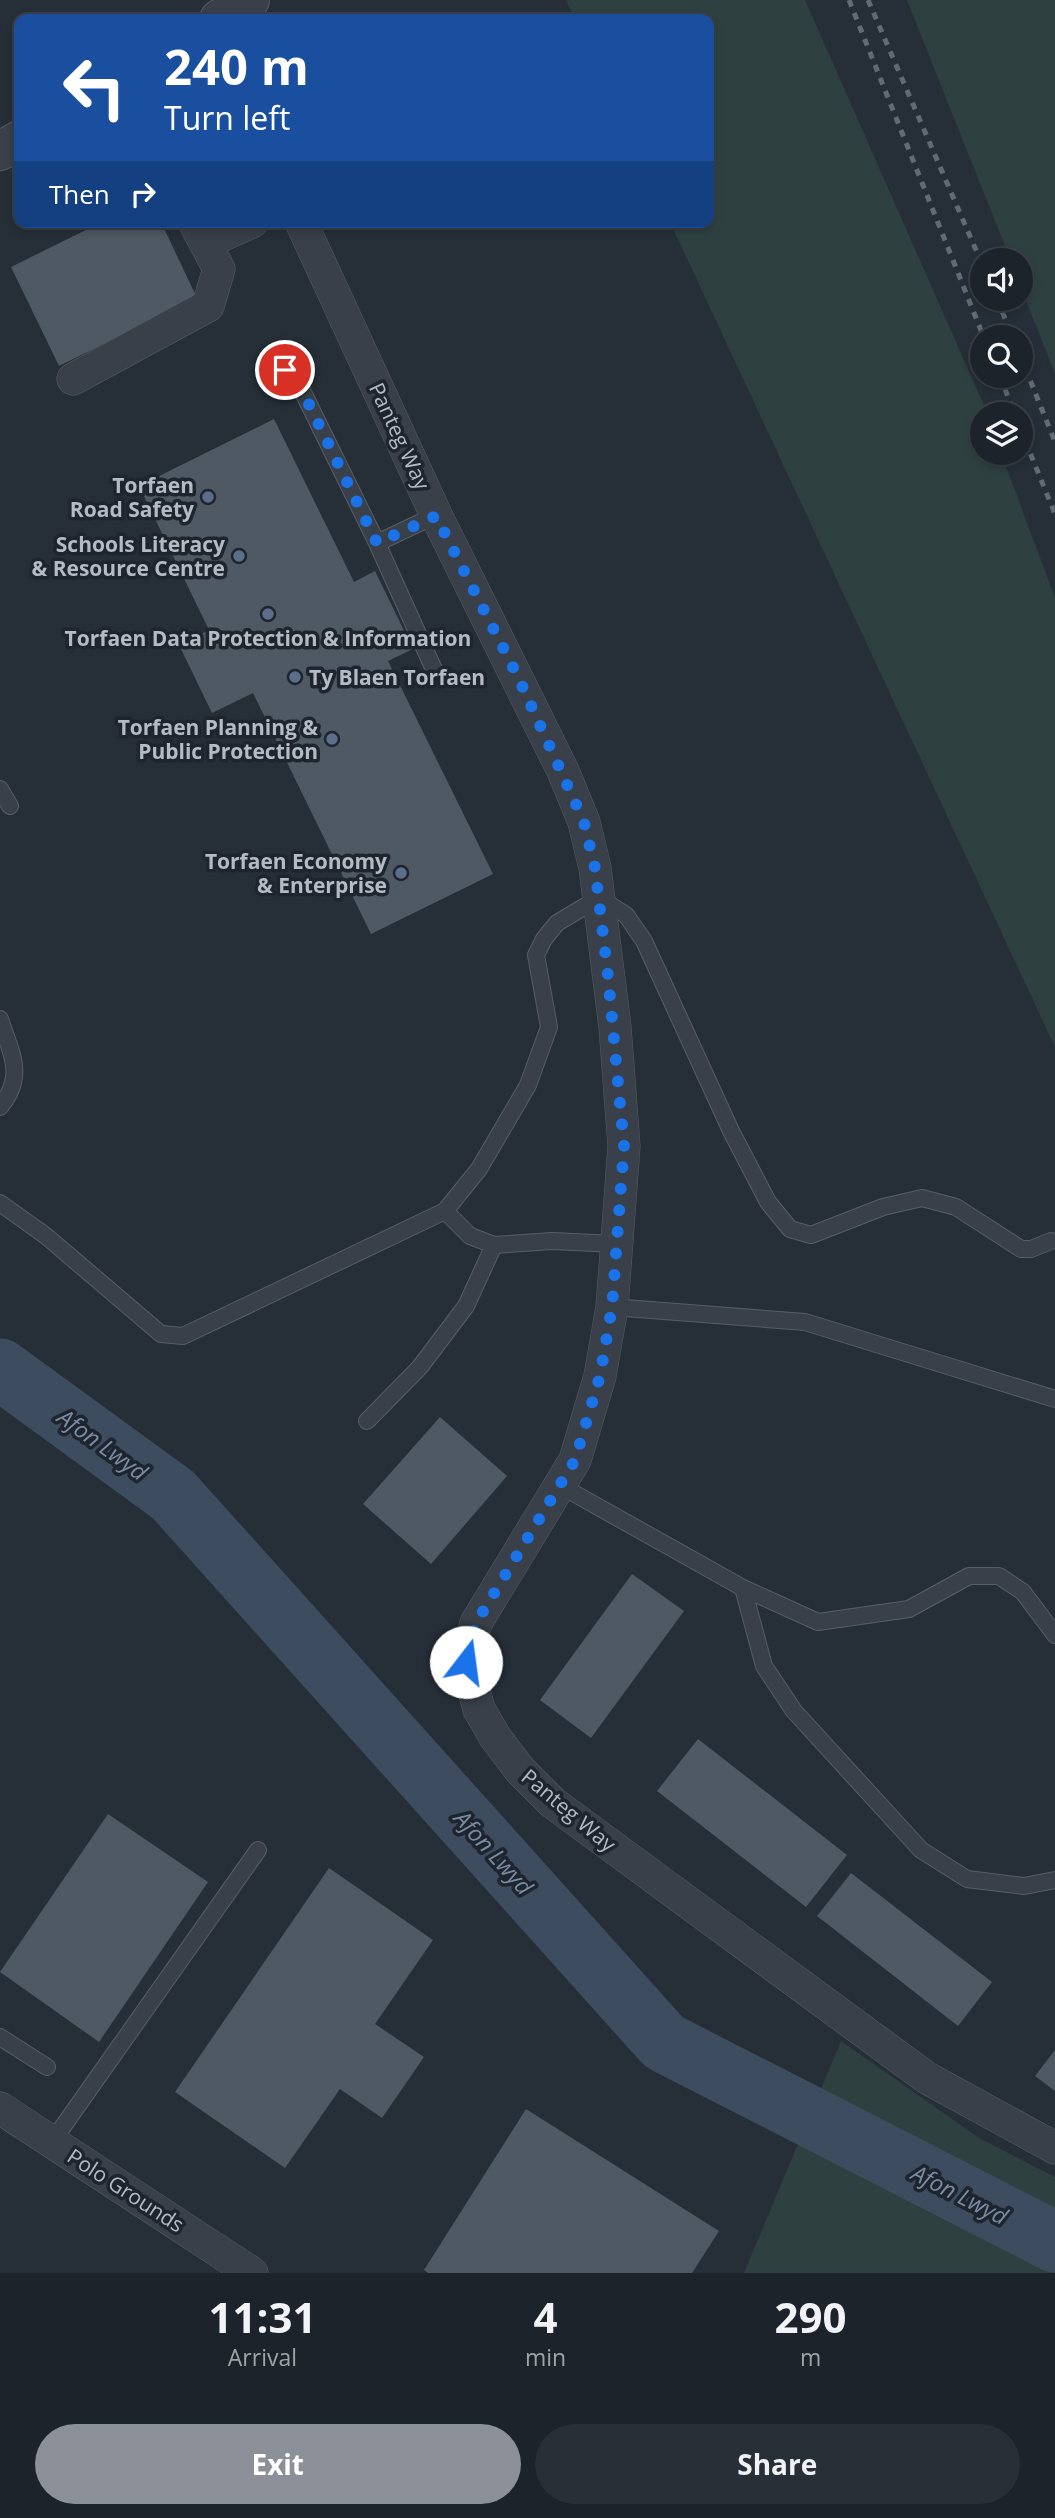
<!DOCTYPE html>
<html lang="en">
<head>
<meta charset="utf-8">
<style>
	body { margin:0; font-family:"Open Sans",sans-serif; background:#292f36; color:#f1f3f6; height:100vh; display:flex; flex-direction:column; font-size:26px; white-space:nowrap }
	* { box-sizing:border-box; margin:0 }
	p { font-size:23px; color:#a0a4a8 }
	.icon { flex:none; width:38px; height:38px; fill:none; stroke:currentColor; stroke-width:2; stroke-linecap:round; stroke-linejoin:round }
	.map { position:relative; height:2273px; overflow:hidden }
	.side { display:flex; flex-direction:column; background:#1c232a; flex:1 }
	.side>* { flex:none }
	.banner { position:absolute; left:14px; top:14px; width:700px; height:214px; border-radius:14px; box-shadow:0 4px 10px #0003,0 0 0 2px #3a4047; background:#1a4fa0; color:#fff; overflow:hidden }
	.controls { position:absolute; left:970px; top:248px; display:grid; gap:14px }
	.controls a { display:grid; place-items:center; width:63px; height:63px; border-radius:50%; background:#1c232a; box-shadow:0 4px 10px #0003,0 0 0 2px #3a4047; font-size:35px }
	.pin { position:absolute; display:grid; place-items:center; width:60px; height:60px; color:#fff; margin:-30px; border:4px solid #fff; border-radius:50%; box-shadow:0 2px 7px #0007 }
	.me { position:absolute; width:77px; margin:-38px; rotate:15deg; stroke-linejoin:round; filter:drop-shadow(0 0 5px #0008) }
	.turn { display:flex; align-items:center; gap:24px; height:147px; padding:0 35px; font-size:32px }
	.turn .icon { width:91px; height:91px; stroke-width:2.5 }
	.turn b { display:block; font-size:49px; line-height:60px }
	.then { display:flex; align-items:center; height:66px; padding:0 35px; background:#0003; gap:14px; font-size:26px }
	.eta { display:flex; justify-content:space-evenly; align-items:center; height:119px; text-align:center }
	.eta b { font-size:42px; font-weight:700; line-height:49px }
	.primary-button { display:flex; gap:14px; margin-top:auto; padding:14px 35px }
	.primary-button a { flex:1; height:80px; border-radius:42px; background:#8c9099; color:#fff; font-size:28px; font-weight:700; line-height:80px; text-align:center }
	.primary-button a+a { background:#292f36; color:#f1f3f6 }
	.map>svg:first-child { display:block }
	.green { fill:#2e4140 }
	.lines { fill:none; stroke-linecap:round; stroke-linejoin:round }
	.river { stroke:#3d4d5f; stroke-width:61 }
	.building { fill:#4e5964 }
	.service-casing { stroke:#575e67; stroke-width:18 }
	.minor-casing { stroke:#575e67; stroke-width:33 }
	.tertiary-casing { stroke:#575e67; stroke-width:40 }
	.service { stroke:#394049; stroke-width:16 }
	.minor { stroke:#394049; stroke-width:32 }
	.tertiary { stroke:#394049; stroke-width:38 }
	.rail { stroke:#616a75; stroke-width:5; stroke-dasharray:7 7; stroke-linecap:butt }
	.route { stroke:#1a73e8; stroke-width:12; stroke-dasharray:0 21.6 }
	.service-dot { fill:#5c6f8a; stroke:#1e252e; stroke-width:2.5 }
	.labels { text-anchor:middle; dominant-baseline:central; stroke-width:7; stroke-linejoin:round; paint-order:stroke }
	.street-label { font-size:21px; fill:#b4bbc5; stroke:#1e252e }
	.poi-label { font-size:21px; font-weight:bold; fill:#b4bbc5; stroke:#1e252e; text-anchor:end }
	.water-label { font-size:23px; font-style:italic; fill:#798da4; stroke:#1e252e }
</style>
</head>
<body>
<div class="map">
<svg width="1055" height="2273" viewBox="0 0 1055 2273">
	<rect width="100%" height="100%" fill="#262f38"/>
	<path class="green" d="M566 0H805L982 401 987 415H982V453H1001L1055 598V1047L670 222H709V19H575Z
		M907 0H1055V374L1020 285V261H1011Z
		M841 2041 979 2138 1055 2177V2273H744Z"/>
	<g class="lines">
		<path class="river" d="M0 1369 173 1495 664 2042 1055 2242"/>
	</g>
	<path class="building" d="M102 222H161L197 298 59 366 11 267Z
		M274 419 354 582 375 571 413 649 388 661 493 874 371 934 253 693 212 713 179 645 209 630 139 486Z
		M440 1417 507 1476 431 1564 363 1504Z
		M632 1574 684 1611 591 1738 540 1700Z
		M698 1739 847 1855 806 1907 657 1791Z
		M108 1814 208 1882 99 2042 0 1972Z
		M329 1868 433 1940 375 2024 424 2057 382 2118 340 2089 285 2168 175 2092Z
		M851 1873 992 1982 958 2026 817 1916Z
		M1055 2050V2091L1035 2076Z
		M526 2109 719 2231 692 2273H428L424 2270Z"/>
	<g class="lines">
		<defs>
			<path id="service" d="M285 370 296 378 377 543 436 515
				M377 543 436 674
				M0 789 10 806
				M0 1019C11 1053 26 1076 0 1107
				M0 1203 46 1236 161 1334 183 1336 445 1211 479 1169 528 1085 549 1027 536 955 544 939 557 923 599 898 626 915 644 941 731 1131 768 1202 790 1229 811 1235 883 1207 922 1198 956 1207 1021 1249H1031L1051 1241
				M445 1211 470 1236 494 1245 552 1241 616 1244
				M612 1307 805 1322 1055 1399
				M367 1421 420 1367 466 1306 494 1245
				M561 1486 743 1588 818 1622 909 1609 969 1576H999L1023 1592 1055 1635
				M743 1588 764 1666 794 1711 921 1850 967 1879 1024 1886 1055 1880
				M0 2037 47 2067
				M52 2142 258 1850"/>
			<path id="minor" d="M301 222 436 515 563 771 584 822 595 868 615 1027 624 1146 612 1307 600 1376 575 1460 476 1623 466 1662 479 1709 495 1737 520 1770 553 1803 927 2078 1055 2148
				M205 243 252 222
				M73 379 208 306 219 269 194 222
				M0 2108 252 2273"/>
			<path id="tertiary" d="M219 19 250 0
				M0 151 19 140"/>
		</defs>
		<use href="#service" class="service-casing"/>
		<use href="#minor" class="minor-casing"/>
		<use href="#tertiary" class="tertiary-casing"/>
		<use href="#service" class="service"/>
		<use href="#minor" class="minor"/>
		<use href="#tertiary" class="tertiary"/>
		<path class="rail" d="M849 0 984 338
			M868 0 982 264
			M997 299 1013 338
			M1020 355 1055 442
			M1000 376 1015 415
			M1020 428 1055 514"/>
	</g>
	<g class="lines">
		<path class="route" d="M285 370 296 378 377 543 436 516 519 679 584 822 595 868 608 976 624 1146 612 1307 600 1376 575 1460 476 1623 466 1662"/>
	</g>
	<g class="service-dot">
		<circle cx="208" cy="497" r="7"/>
		<circle cx="239" cy="556" r="7"/>
		<circle cx="268" cy="614" r="7"/>
		<circle cx="295" cy="677" r="7"/>
		<circle cx="332" cy="739" r="7"/>
		<circle cx="401" cy="873" r="7"/>
	</g>
	<g class="labels">
		<g class="street-label">
			<text transform="translate(400 436) rotate(65)">Panteg Way</text>
			<text transform="translate(569 1810) rotate(40)">Panteg Way</text>
			<text transform="translate(126 2190) rotate(33)">Polo Grounds</text>
		</g>
		<g class="poi-label">
			<text x="194" y="485">Torfaen<tspan x="194" dy="24">Road Safety</tspan></text>
			<text x="225" y="544">Schools Literacy<tspan x="225" dy="24">&amp; Resource Centre</tspan></text>
			<text x="268" y="638" text-anchor="middle">Torfaen Data Protection &amp; Information</text>
			<text x="309" y="677" text-anchor="start">Ty Blaen Torfaen</text>
			<text x="318" y="727">Torfaen Planning &amp;<tspan x="318" dy="24">Public Protection</tspan></text>
			<text x="387" y="861">Torfaen Economy<tspan x="387" dy="24">&amp; Enterprise</tspan></text>
		</g>
		<g class="water-label">
			<text transform="translate(103 1444) rotate(36)">Afon Lwyd</text>
			<text transform="translate(494 1852) rotate(48)">Afon Lwyd</text>
			<text transform="translate(960 2194) rotate(27)">Afon Lwyd</text>
		</g>
	</g>
</svg>
<div class="controls">
<a><svg class="icon" aria-label="sound" viewBox="0 0 24 24"><path d="M4 9h4l5-4v14l-5-4H4zM17 9q2 3 0 6"/></svg></a>
<a><svg class="icon" aria-label="search" viewBox="0 0 24 24"><circle cx="10" cy="10" r="6"/><path d="M15 15l6 6"/></svg></a>
<a><svg class="icon" aria-label="layers" viewBox="0 0 24 24"><path d="M12 4l9 5-9 5-9-5zM3 14l9 5 9-5"/></svg></a>
</div>
<div class="pin" style="left:285px;top:370px;background:#d93025"><svg class="icon" aria-label="arrive" viewBox="0 0 24 24"><path d="M6 21V4h12l-3 4 3 4H6"/></svg></div>
<svg class="me" style="left:466px;top:1662px" viewBox="-20 -20 40 40"><circle r="19" fill="#fff"/><path d="M0-13L10 11 0 6-10 11z" fill="#1a73e8"/></svg>
<div class="banner">
<div class="turn"><svg class="icon" aria-label="left" viewBox="0 0 24 24"><path d="M17 20v-9H6M10 6l-5 5 5 5"/></svg><div><b>240 m</b>Turn left</div></div>
<div class="then">Then<svg class="icon" aria-label="right" viewBox="0 0 24 24"><path d="M7 20v-9h11M14 6l5 5-5 5"/></svg></div>
</div>
</div>
<section class="side">
<div class="eta">
<div><b>11:31</b><p>Arrival</p></div>
<div><b>4</b><p>min</p></div>
<div><b>290</b><p>m</p></div>
</div>
<div class="primary-button"><a>Exit</a><a>Share</a></div>
</section>
</body>
</html>
